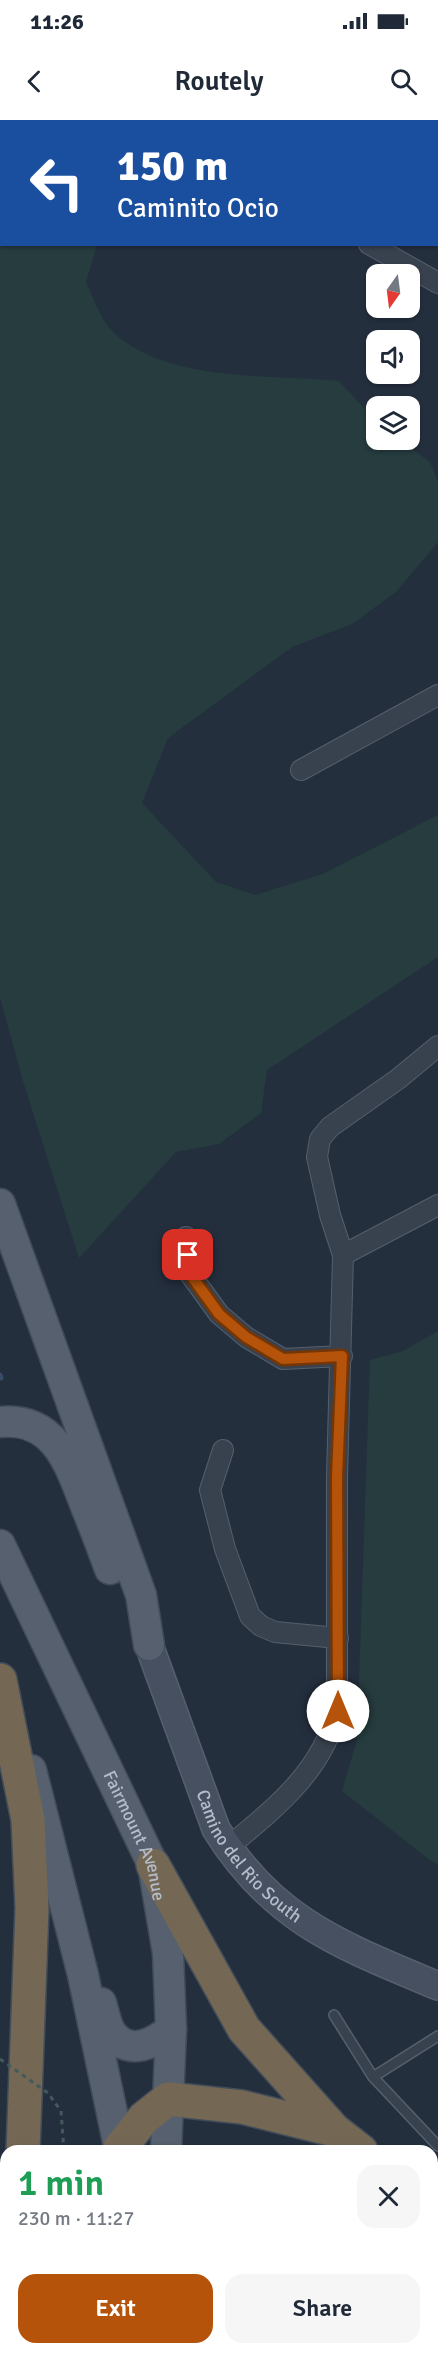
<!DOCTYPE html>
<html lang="en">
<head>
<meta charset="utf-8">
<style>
	body { margin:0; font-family:Signika,sans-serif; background:#f6f6f7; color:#1f2937; height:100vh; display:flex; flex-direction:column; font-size:22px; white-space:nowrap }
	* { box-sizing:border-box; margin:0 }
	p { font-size:20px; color:#747a83 }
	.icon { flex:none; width:33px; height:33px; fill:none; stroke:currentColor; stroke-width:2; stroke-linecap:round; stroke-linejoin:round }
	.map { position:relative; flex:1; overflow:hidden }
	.side { position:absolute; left:0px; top:2025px; width:438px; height:210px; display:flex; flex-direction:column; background:#fff; border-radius:18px 18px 0 0; box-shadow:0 2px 4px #0004 }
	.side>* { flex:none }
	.top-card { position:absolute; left:0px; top:0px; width:438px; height:126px; box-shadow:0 2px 4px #0004; background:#1a4fa0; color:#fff; overflow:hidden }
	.needle { width:39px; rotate:194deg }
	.fabs { position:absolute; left:366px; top:144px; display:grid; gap:12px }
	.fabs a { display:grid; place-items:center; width:54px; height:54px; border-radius:12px; background:#fff; box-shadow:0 2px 4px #0004; font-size:30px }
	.pin { position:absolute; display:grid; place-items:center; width:51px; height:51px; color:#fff; margin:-26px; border-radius:12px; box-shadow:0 3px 9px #0006 }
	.me { position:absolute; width:66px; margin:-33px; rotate:0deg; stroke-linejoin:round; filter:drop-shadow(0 0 4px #0008) }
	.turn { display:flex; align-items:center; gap:21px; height:126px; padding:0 18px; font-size:27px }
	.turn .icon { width:78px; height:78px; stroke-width:2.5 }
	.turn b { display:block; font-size:42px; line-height:51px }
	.round { display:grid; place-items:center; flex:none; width:63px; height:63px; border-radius:18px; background:#f6f6f7 }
	.overview { display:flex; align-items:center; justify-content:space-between; height:102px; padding:0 18px }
	h1 { font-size:36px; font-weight:600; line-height:45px; color:#1e9e55 }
	.cta { display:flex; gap:12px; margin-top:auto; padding:12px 18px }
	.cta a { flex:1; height:69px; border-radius:18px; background:#b45309; color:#fff; font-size:24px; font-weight:600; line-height:69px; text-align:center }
	.cta a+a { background:#f6f6f7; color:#1f2937 }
	.status { display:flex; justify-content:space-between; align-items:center; height:42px; padding:0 30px; background:#fff; direction:ltr }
	.status svg { height:16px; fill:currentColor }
	header { display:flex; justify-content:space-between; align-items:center; height:78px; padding:0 18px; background:#fff; font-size:27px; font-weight:600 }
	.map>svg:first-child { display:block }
	.green { fill:#263c3f }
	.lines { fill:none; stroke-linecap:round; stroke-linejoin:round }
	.stream { stroke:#394c67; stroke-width:5 }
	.lane-casing { stroke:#565f6c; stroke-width:12 }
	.street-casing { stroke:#565f6c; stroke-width:22 }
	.secondary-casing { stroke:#565f6c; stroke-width:30 }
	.primary-casing { stroke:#414a57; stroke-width:33 }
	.highway-casing { stroke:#434c59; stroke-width:36 }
	.path { stroke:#44595c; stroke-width:3; stroke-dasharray:4.5 4.5; stroke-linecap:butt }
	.lane { stroke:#38414e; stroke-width:9 }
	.street { stroke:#38414e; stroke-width:20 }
	.secondary { stroke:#465061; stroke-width:27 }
	.primary { stroke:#56606e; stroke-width:30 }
	.highway { stroke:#746855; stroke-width:33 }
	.path-bridge { stroke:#44595c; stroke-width:3; stroke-dasharray:4.5 4.5; stroke-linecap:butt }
	.route-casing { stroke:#753606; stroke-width:15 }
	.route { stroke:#b45309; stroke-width:10 }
	.labels { text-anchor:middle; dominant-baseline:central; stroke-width:4.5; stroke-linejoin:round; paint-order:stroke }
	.street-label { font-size:18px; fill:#b4bcc9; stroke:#1d2633 }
</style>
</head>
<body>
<div class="status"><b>11:26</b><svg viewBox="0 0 49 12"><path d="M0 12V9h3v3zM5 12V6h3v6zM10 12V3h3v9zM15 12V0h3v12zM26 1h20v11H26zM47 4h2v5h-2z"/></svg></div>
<header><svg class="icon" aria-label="back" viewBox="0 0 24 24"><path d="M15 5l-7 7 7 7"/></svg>Routely<svg class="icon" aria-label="search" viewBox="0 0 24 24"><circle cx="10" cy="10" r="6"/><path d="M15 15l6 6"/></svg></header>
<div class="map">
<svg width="438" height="2235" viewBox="0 0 438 2235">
	<rect width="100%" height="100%" fill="#242f3e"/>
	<path class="green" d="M0 0H170L2 2V124L97 125 86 162C93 177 101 200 112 211 166 263 269 254 339 261L376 301V320H400L430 342 438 362V422L396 472 352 504 292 527 168 618 142 683 216 762 255 775 323 754 438 695V837L267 950 261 993 219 1024 176 1032 79 1138 22 958 0 877Z
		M438 1211V1744L431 1741 342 1671 357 1620 370 1240 403 1231Z"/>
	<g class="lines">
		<path class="stream" d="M0 1255 1 1258"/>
		<defs>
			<path id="lane" d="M334 1895 373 1957 438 2026
				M373 1957 438 1916"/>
			<path id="street" d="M283 2V0
				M369 124 438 163
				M301 650 438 575
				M186 1117 190 1154 219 1194 246 1217 283 1239 342 1236
				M343 1135 438 1085
				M223 1330 210 1370 225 1429 250 1496 261 1506 275 1512 338 1518
				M227 1728C274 1689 322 1652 337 1591V1357L343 1135 330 1095 317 1037 320 1019 330 1007 398 959 438 926"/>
			<g id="secondary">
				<path id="s1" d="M149 1525 216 1709C274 1802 343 1826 438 1866"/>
			</g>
			<g id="primary">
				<path d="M0 1084 141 1475 149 1525"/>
				<path d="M0 1302C54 1297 69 1342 85 1384 94 1406 102 1427 110 1449"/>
				<path id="s2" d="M0 1425 153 1745 168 1833 171 1909 166 2031"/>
				<path d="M31 1650 83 1855 120 2031"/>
				<path d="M101 1883C104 1892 106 1906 112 1914 129 1937 155 1923 171 1909"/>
				<path d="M154 2229 155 2235"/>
				<path d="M192 2229 193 2235"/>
			</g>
			<path id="highway" d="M0 1560 28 1700 32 1788 23 2031
				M153 1745 244 1909 334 2010 361 2031
				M120 2028 144 1998 168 1979 242 1987 334 2010
				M432 2086 438 2091
				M0 2229H6
				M211 2235 212 2229"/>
		</defs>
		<use href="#lane" class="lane-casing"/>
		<use href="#street" class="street-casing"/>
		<use href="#secondary" class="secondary-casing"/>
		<use href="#primary" class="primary-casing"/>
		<use href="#highway" class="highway-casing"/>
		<path class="path" d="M61 1991 64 2031"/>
		<use href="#lane" class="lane"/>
		<use href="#street" class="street"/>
		<use href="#secondary" class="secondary"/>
		<use href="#primary" class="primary"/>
		<use href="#highway" class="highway"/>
		<path class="path-bridge" d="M0 1939 48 1973 61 1991"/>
	</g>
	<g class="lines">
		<defs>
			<path id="route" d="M188 1135 190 1154 219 1194 246 1217 283 1239 342 1236 337 1357 338 1591"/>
		</defs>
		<use href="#route" class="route-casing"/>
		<use href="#route" class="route"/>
	</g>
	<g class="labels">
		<g class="street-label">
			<text stroke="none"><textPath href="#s2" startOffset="321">Fairmount Avenue</textPath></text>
			<text stroke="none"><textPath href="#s1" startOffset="237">Camino del Rio South</textPath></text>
		</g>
	</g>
</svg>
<div class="fabs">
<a><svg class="needle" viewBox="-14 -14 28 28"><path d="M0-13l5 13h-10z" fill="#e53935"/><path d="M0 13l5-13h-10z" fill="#747a83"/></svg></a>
<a><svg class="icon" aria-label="sound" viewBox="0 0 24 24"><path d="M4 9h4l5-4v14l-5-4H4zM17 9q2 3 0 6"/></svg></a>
<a><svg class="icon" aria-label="layers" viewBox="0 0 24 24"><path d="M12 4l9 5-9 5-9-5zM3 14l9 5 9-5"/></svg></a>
</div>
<div class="pin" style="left:188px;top:1135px;background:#d93025"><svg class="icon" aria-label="arrive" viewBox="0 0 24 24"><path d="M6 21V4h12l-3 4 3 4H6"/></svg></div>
<svg class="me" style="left:338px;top:1591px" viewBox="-20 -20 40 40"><circle r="19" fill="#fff"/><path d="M0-13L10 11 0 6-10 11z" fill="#b45309"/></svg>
<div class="top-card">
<div class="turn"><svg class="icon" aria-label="left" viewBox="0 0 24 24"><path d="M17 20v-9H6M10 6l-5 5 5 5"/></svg><div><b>150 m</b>Caminito Ocio</div></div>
</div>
<section class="side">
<div class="overview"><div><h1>1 min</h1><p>230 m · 11:27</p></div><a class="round"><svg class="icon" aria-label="close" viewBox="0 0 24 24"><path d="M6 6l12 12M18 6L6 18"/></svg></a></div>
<div class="cta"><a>Exit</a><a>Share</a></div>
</section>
</div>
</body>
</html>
